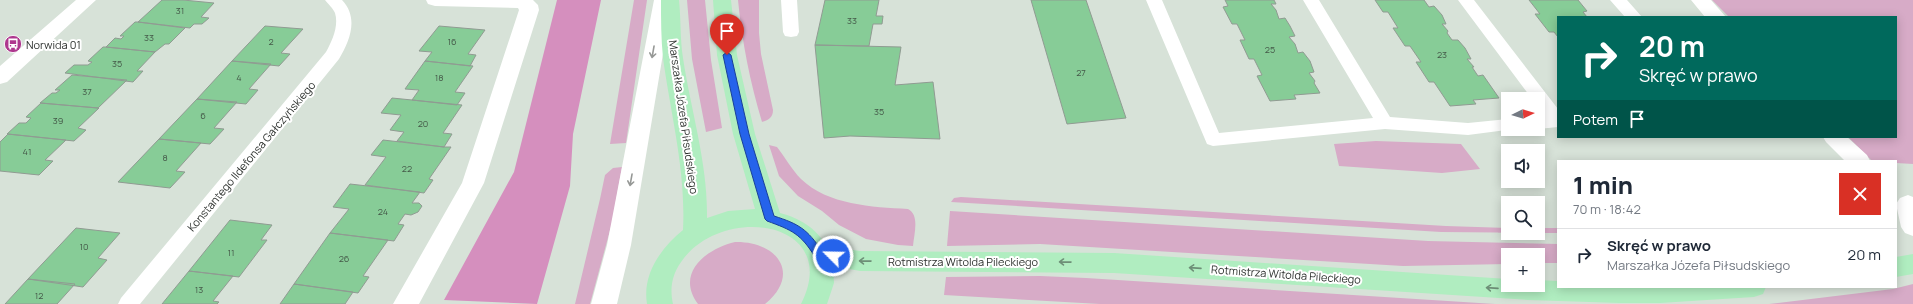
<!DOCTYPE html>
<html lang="pl">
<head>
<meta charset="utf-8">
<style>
	body { margin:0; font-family:Manrope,sans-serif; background:#f2f2f3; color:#1f2937; height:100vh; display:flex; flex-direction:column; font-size:15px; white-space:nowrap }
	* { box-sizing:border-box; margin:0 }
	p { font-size:13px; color:#747a83 }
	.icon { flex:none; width:22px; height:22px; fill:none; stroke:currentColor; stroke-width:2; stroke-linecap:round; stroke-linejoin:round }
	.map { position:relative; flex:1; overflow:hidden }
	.drawer { position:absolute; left:1557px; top:160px; width:340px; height:128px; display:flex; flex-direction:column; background:#fff; border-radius:0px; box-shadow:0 2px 10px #0003 }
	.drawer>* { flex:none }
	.top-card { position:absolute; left:1557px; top:16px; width:340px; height:122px; border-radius:0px; box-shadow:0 2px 10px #0003; background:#00695c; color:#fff; overflow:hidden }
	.needle { width:26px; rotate:85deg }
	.buttons { position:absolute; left:1501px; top:92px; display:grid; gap:8px }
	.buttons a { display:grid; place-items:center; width:44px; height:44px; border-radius:0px; background:#fff; box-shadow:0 2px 10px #0003; font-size:20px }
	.pin { position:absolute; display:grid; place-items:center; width:34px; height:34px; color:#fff; margin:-41px -17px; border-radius:50% 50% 50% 0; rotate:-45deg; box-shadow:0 0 4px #0007 }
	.pin .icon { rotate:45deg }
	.me { position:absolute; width:44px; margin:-22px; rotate:293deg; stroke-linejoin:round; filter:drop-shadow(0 0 3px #0008) }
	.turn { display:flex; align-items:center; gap:14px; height:84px; padding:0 16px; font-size:18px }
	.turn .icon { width:52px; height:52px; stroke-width:2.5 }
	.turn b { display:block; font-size:28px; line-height:34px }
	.then { display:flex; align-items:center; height:38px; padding:0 16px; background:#0003; gap:8px; font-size:15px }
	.round { display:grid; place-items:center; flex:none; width:42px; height:42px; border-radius:0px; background:#f2f2f3 }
	.headline { display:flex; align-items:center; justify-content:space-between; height:68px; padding:0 16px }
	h1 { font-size:24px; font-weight:800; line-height:30px }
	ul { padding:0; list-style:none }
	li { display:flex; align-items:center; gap:12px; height:52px; padding:0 16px; border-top:1px solid #e0e1e3 }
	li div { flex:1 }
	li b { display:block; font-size:15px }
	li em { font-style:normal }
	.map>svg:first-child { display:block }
	.green { fill:#d7abc7 }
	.forest { fill:#d58fbe }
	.building { fill:#87cc97; stroke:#909b92 }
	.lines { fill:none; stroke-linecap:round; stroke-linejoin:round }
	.service { fill:#fff; fill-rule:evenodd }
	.minor { fill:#fff; fill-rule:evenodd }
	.tertiary { fill:#fff; fill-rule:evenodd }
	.primary { fill:#b0edc0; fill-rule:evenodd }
	.oneway { stroke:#969896 }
	.oneway2 { stroke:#6e8f77 }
	.route { fill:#2563eb; stroke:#184099 }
	.labels { text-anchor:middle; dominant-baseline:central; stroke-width:4; stroke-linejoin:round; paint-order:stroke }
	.number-label { font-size:9px; fill:#445848 }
	.poi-label { font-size:11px; fill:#2d312e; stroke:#fff; text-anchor:start }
	.street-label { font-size:11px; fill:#2d312e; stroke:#fff }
</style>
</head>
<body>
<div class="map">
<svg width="1913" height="304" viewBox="0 0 1913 304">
	<rect width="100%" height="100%" fill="#d7e2d8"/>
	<path class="green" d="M634 0H647L626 143 610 144Z
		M687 0H705L711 60 722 128 706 132 692 59Z
		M738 0H759V33L761 54 773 110C773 118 768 120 762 122 750 82 742 42 738 0Z
		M1712 0H1913V164L1896 163V161H1872L1848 137H1896V17H1729Z
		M1376 141 1461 144 1480 169 1442 173 1339 166 1334 144Z
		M769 145 777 147C785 157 792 170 801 179 828 205 872 207 908 209 920 215 914 234 913 246L898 245 866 239 839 225 822 211 798 196 779 176Z
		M622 167 612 223 590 304H575L600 199 605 175 613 168Z
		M961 197 1446 226 1508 228V233H1538V228H1558V233L1441 232 951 202 954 198Z
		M950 211 1428 241 1558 244V263H1538V255H1508V264L1403 266 1040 244 947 246Z
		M735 242C777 241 802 274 765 304H698C675 273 706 249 735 242Z
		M1040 276 1086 278 1495 304H1100L944 295 946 277Z
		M1913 284V304H1769L1893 289Z"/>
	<path class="forest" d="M557 0H601L573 134 570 186 537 304 444 300 514 172Z"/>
	<path class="building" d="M162 0H183L214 3 201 17 209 18 202 24H194L190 28 138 22Z
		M825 0H879L876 16H883L882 24H873L869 46 815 45Z
		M1031 0H1086L1126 118 1067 124Z
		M1225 0H1274L1276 4H1271L1276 10 1279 19 1285 18 1290 26 1295 36 1289 37 1295 44 1298 53 1303 52 1310 61 1314 72 1309 73 1315 81 1314 83 1320 93 1294 95 1296 99 1270 101 1257 76 1262 75 1254 59H1249L1240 40H1245L1237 24H1232L1223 7 1228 6Z
		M1375 0H1424L1429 7 1434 6 1442 15 1446 24H1442L1448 31 1447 33 1452 40H1458L1465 48 1471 59H1467L1474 67H1472L1478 76 1483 75 1499 98 1473 100 1476 104 1450 106 1434 82H1429L1416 62H1421L1410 46H1405L1393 28H1398L1388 12H1383Z
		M1529 0H1578L1587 11 1583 12 1587 17H1558V37L1554 32H1549L1535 14H1540Z
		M135 22H138L185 28 169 44H165L155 52 106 47 115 38 121 39 124 36H120Z
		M265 26 303 29 281 53 290 54 279 66 232 61Z
		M439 26 485 30 468 54 476 55 470 66 425 61 432 52 419 51Z
		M815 45 901 47 895 85 933 82 940 139 850 136 824 138Z
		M103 47H106L155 52 137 71H143L133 82 65 73 74 65H88L92 62 88 61Z
		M232 61 271 64 249 89 258 90 246 104 197 99Z
		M425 61 473 66 455 92 465 93 457 105 412 100 419 90 405 89Z
		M72 75 127 80 98 108 40 103 52 93H56L60 90H55Z
		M392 98 462 105 443 133 452 134 444 147 397 141 404 132 390 130 401 115 381 113Z
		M197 99 237 102 214 128 224 129 210 144 159 139Z
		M41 103 98 108H99L78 128 86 130 74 141 7 134 19 123H26L31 118 26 117Z
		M8 134 66 140 45 160 53 161 39 175 0 171V142Z
		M159 139 201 143 176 171 185 172 170 188 118 182Z
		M383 140 444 147H451L429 179 433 180 424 193 365 185 386 157 371 155Z
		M350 184 420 192 412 203H419L422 206 418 212 411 215 405 214 398 224 404 225 394 241 330 233 349 209 333 207Z
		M230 220 272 225 261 240H267L239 277 189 271Z
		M76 228 120 233 98 258 107 260 83 287 28 279Z
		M330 233 388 240 363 276 369 277 358 293 294 284Z
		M189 271 233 276 213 301 219 302 217 304H162Z
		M28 279 75 284 57 304H5Z
		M294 284 353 292 345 304H280Z"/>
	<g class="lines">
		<path class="service" d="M325 0H342C359 18 350 40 339 59L140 304H118L121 298 326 52C332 41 339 26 335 13 333 8 328 4 325 0Z
			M781 0H797L799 32 797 36 791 37 785 36 783 32Z
			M1146 0H1162L1219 133 1373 118 1303 0H1319L1390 117 1468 123 1508 119V129H1514L1468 135 1385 129 1213 146 1207 144Z
			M1458 0H1474L1558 109V127L1538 129V117L1545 116 1538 107V99H1532Z
			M1610 0H1627L1642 17H1625Z"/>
		<path class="minor" d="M76 0H96L7 82 0 84V66Z
			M426 0H533L538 5 539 10 484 183 419 304H393L462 183 519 10 518 8 435 6 428 4Z
			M1691 0H1711L1726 17H1705Z
			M1823 137H1847L1867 155 1870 161H1845L1826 142Z
			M1908 195 1913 197V236L1905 233 1901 227 1896 204 1900 198Z"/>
		<path class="tertiary" d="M654 0H672L631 245 617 304H591L607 245Z"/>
		<path class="primary" d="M661 0H679C681 19 680 39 683 58 691 111 708 164 707 218L728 211 755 209 733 134 717 55 713 0H731L737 55 755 134 780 213C799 218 817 228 826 246L860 251 1114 253 1508 279V285H1538V280L1558 281V287H1766L1763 294 1754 297 1660 303H1620L1528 300 1114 273 860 271 833 266 834 283 827 304H801C842 223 728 203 684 258 673 272 669 286 673 304H647C642 274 661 248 683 230 686 171 671 116 663 58 661 39 661 19 661 0Z
			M1913 254V274L1896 277V257Z"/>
	</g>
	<defs><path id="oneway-shaft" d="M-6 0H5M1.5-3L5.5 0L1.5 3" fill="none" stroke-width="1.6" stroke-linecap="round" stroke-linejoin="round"/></defs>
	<g class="oneway">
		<use href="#oneway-shaft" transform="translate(653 52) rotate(100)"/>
		<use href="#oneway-shaft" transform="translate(631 180) rotate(100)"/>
	</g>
	<g class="oneway2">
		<use href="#oneway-shaft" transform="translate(865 261) rotate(-179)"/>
		<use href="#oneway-shaft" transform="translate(1065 262) rotate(-179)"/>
		<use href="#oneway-shaft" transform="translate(1195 268) rotate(-176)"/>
		<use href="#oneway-shaft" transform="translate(1492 288) rotate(-176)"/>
	</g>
	<path class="route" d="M727 52 731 55 749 134 774 216C799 224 807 229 822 251L836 254 838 256 836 259 833 260 815 257C801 234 792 230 767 221L765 219 740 134 723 55Z"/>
	<defs>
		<symbol id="bus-disc" viewBox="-11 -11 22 22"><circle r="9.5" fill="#ae378e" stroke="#fff"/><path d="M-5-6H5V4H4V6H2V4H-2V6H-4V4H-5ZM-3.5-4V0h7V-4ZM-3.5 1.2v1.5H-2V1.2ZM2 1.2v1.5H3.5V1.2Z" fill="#fff"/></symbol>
	</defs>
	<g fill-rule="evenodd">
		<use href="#bus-disc" x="3" y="34" width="20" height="20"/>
	</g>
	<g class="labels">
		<g class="number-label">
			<text x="180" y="10">31</text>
			<text x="852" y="20">33</text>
			<text x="149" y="37">33</text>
			<text x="271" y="41">2</text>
			<text x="452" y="41">16</text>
			<text x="1270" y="49">25</text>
			<text x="1442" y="54">23</text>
			<text x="117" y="63">35</text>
			<text x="1081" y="72">27</text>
			<text x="239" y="77">4</text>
			<text x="439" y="77">18</text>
			<text x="87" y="91">37</text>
			<text x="879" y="111">35</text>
			<text x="203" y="115">6</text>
			<text x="58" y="120">39</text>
			<text x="423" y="123">20</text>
			<text x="27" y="151">41</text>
			<text x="165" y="157">8</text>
			<text x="407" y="168">22</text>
			<text x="383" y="211">24</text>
			<text x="84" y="246">10</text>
			<text x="231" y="252">11</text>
			<text x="344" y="258">26</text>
			<text x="199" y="289">13</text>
			<text x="39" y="295">12</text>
		</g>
		<g class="poi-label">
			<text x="26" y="44">Norwida 01</text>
		</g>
		<g class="street-label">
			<text transform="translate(684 117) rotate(82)">Marszałka Józefa Piłsudskiego</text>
			<text transform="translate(251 156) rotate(-50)">Konstantego Ildefonsa Gałczyńskiego</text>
			<text x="963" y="261">Rotmistrza Witolda Pileckiego</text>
			<text transform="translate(1286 274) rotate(4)">Rotmistrza Witolda Pileckiego</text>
		</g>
	</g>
</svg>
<div class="buttons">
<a><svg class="needle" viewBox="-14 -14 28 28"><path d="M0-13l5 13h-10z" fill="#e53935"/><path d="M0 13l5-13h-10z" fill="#747a83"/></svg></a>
<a><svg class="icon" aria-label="sound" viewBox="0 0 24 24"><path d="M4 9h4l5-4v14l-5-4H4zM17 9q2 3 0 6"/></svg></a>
<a><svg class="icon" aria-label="search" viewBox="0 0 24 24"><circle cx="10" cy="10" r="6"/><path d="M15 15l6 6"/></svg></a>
<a>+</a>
</div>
<div class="pin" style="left:727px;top:55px;background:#d93025"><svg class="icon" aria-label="arrive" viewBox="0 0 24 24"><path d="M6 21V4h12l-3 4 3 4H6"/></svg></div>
<svg class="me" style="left:833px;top:256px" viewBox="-20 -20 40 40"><circle r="17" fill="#2563eb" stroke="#fff" stroke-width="3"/><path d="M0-11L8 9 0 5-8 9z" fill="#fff"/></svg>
<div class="top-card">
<div class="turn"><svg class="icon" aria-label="right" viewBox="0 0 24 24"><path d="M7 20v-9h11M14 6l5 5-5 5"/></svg><div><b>20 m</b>Skręć w prawo</div></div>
<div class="then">Potem<svg class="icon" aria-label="arrive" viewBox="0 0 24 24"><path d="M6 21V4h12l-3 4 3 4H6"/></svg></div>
</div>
<section class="drawer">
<div class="headline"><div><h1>1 min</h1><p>70 m · 18:42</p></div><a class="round" style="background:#d93025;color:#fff"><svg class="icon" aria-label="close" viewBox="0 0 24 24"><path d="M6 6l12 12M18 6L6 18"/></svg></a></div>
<ul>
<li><svg class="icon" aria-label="right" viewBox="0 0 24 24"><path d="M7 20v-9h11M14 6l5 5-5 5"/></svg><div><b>Skręć w prawo</b><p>Marszałka Józefa Piłsudskiego</p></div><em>20 m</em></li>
</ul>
</section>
</div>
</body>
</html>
